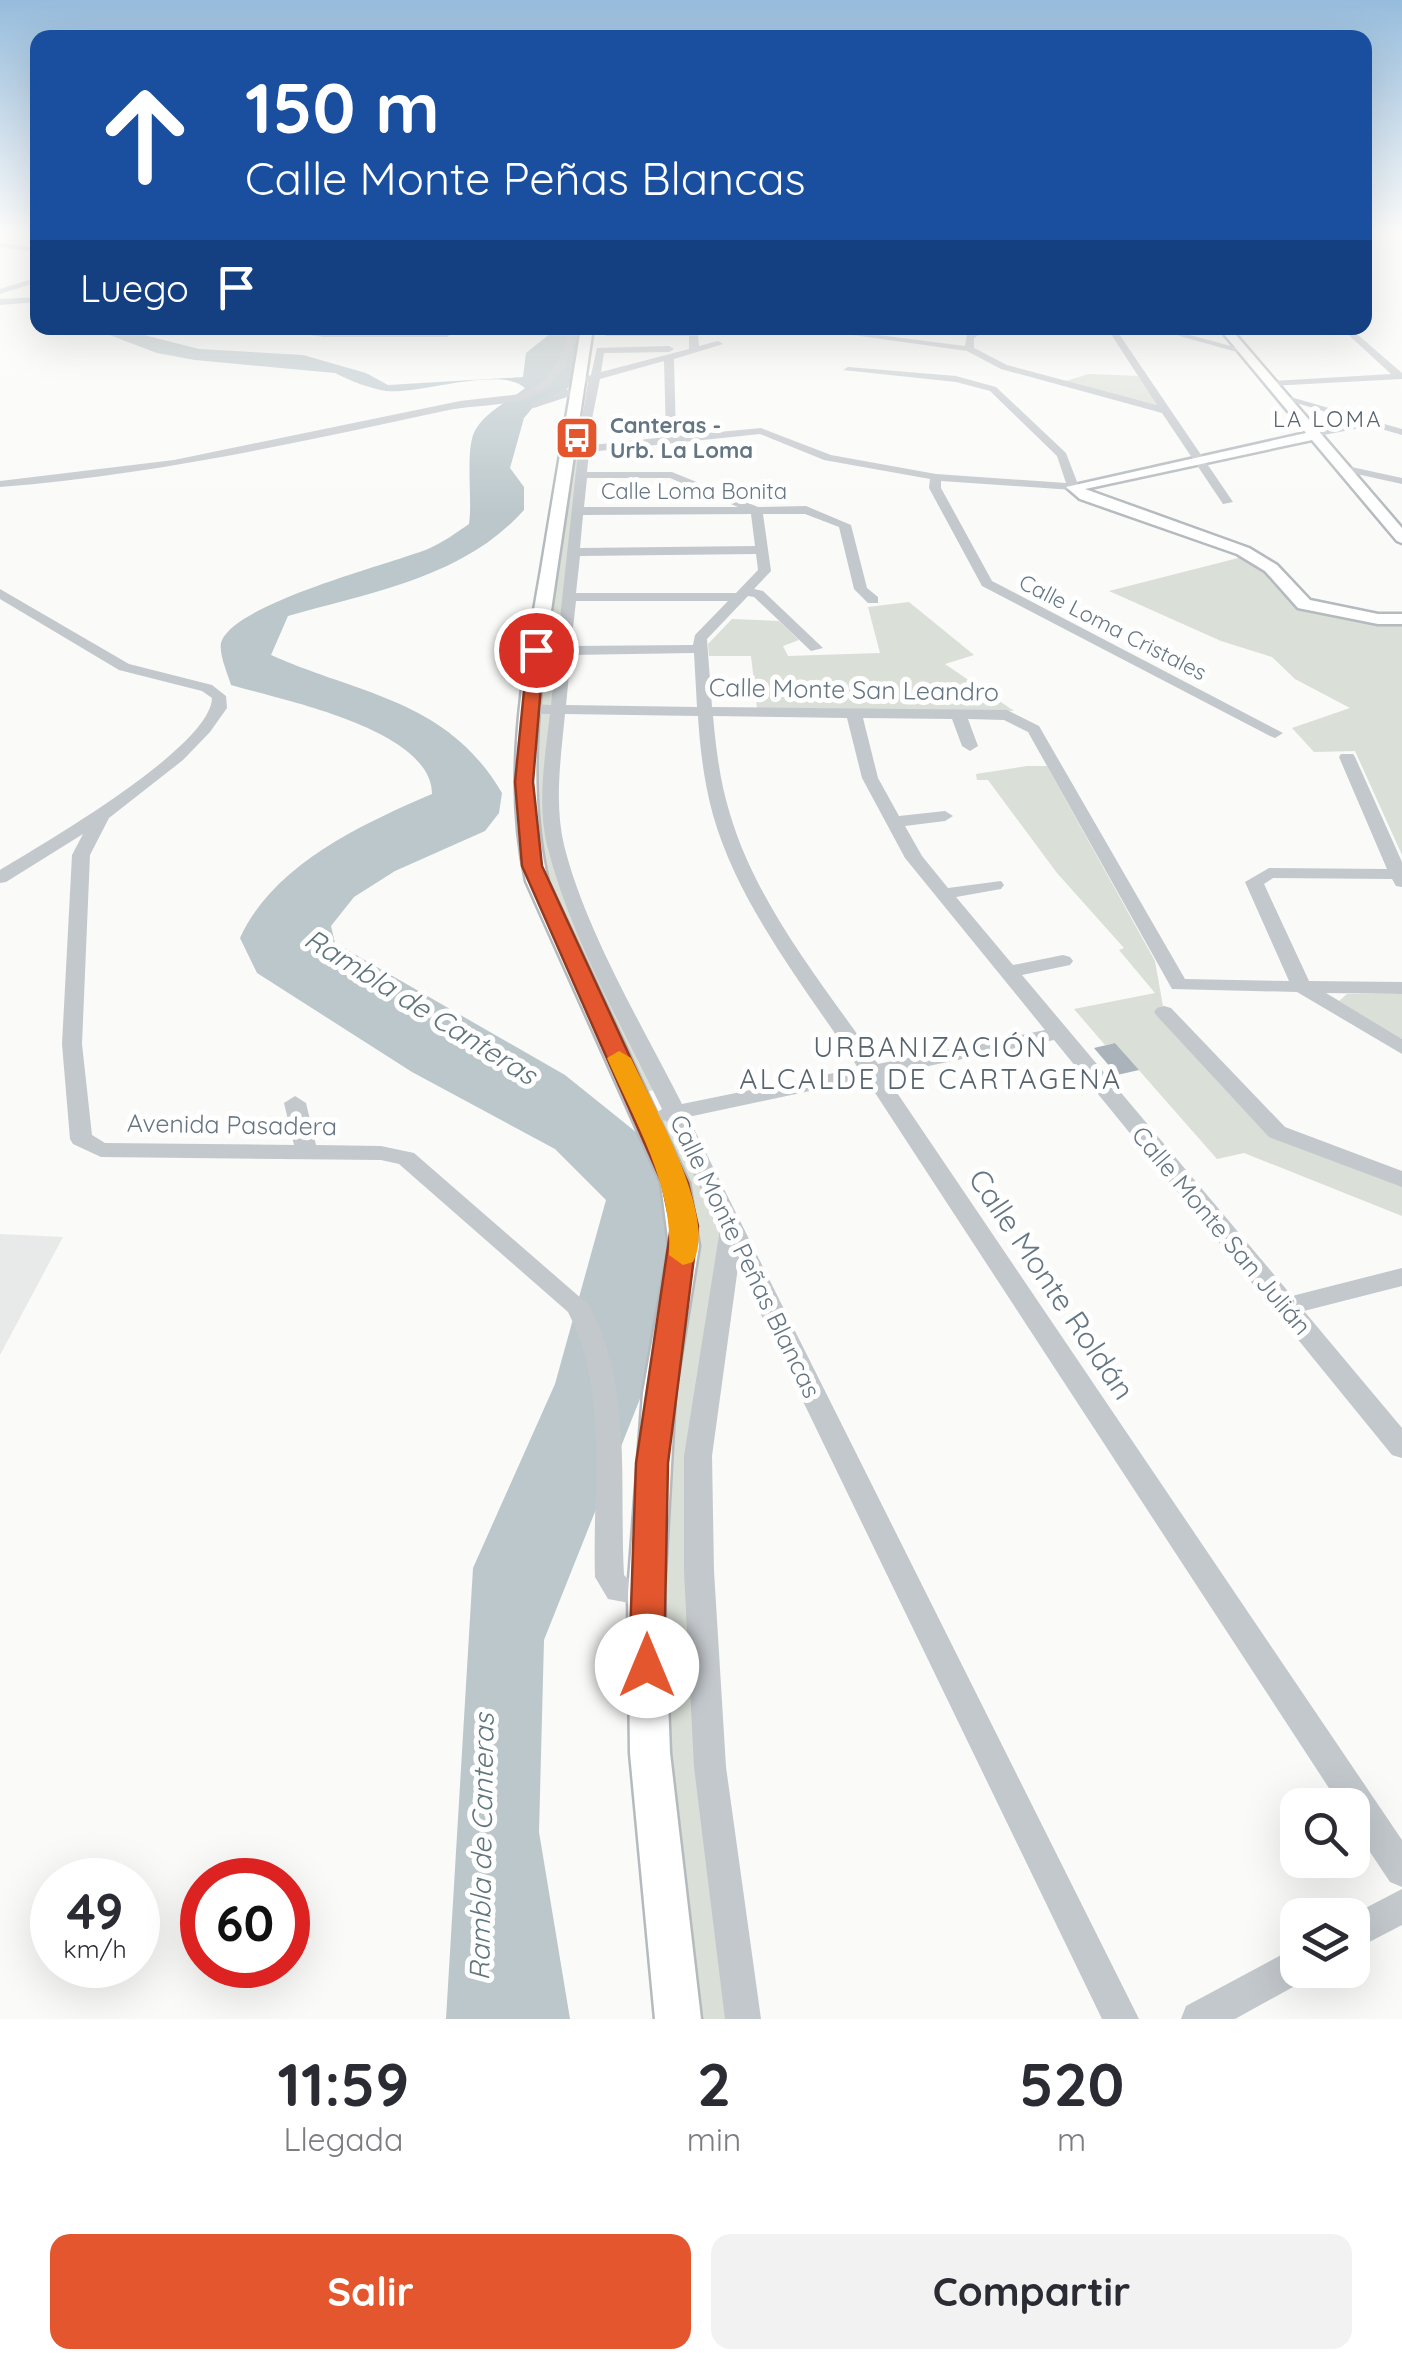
<!DOCTYPE html>
<html lang="es">
<head>
<meta charset="utf-8">
<style>
	body { margin:0; font-family:Quicksand,sans-serif; background:#f2f2f3; color:#2b2b33; height:100vh; display:flex; flex-direction:column; font-size:38px; white-space:nowrap }
	* { box-sizing:border-box; margin:0 }
	p { font-size:32px; color:#7c7c81 }
	.icon { flex:none; width:55px; height:55px; fill:none; stroke:currentColor; stroke-width:2; stroke-linecap:round; stroke-linejoin:round }
	.map { position:relative; height:2019px; overflow:hidden }
	.details { display:flex; flex-direction:column; background:#fff; flex:1 }
	.details>* { flex:none }
	.banner { position:absolute; left:30px; top:30px; width:1342px; height:305px; border-radius:20px; box-shadow:0 10px 40px #0002; background:#1a4fa0; color:#fff; overflow:hidden }
	.fabs { position:absolute; left:1280px; top:1788px; display:grid; gap:20px }
	.fabs a { display:grid; place-items:center; width:90px; height:90px; border-radius:20px; background:#fff; box-shadow:0 10px 40px #0002; font-size:50px }
	.speed { position:absolute; left:30px; top:1858px; display:flex; gap:20px; font-size:50px; font-weight:700; text-align:center }
	.speed>* { display:grid; place-content:center; width:130px; height:130px; border-radius:50%; background:#fff; box-shadow:0 10px 40px #0002; line-height:1 }
	.speed small { font-size:25px; font-weight:400 }
	.speed .limit { border:15px solid #d22; background:#fff; color:#111 }
	.pin { position:absolute; display:grid; place-items:center; width:85px; height:85px; color:#fff; margin:-42px; border:5px solid #fff; border-radius:50%; box-shadow:0 2px 10px #0007 }
	.me { position:absolute; width:110px; margin:-55px; rotate:0deg; stroke-linejoin:round; filter:drop-shadow(0 0 8px #0008) }
	.turn { display:flex; align-items:center; gap:35px; height:210px; padding:0 50px; font-size:45px }
	.turn .icon { width:130px; height:130px; stroke-width:2.5 }
	.turn b { display:block; font-size:70px; line-height:85px }
	.then { display:flex; align-items:center; height:95px; padding:0 50px; background:#0003; gap:20px; font-size:38px }
	.eta { display:flex; justify-content:space-evenly; align-items:center; height:170px; text-align:center }
	.eta b { font-size:60px; font-weight:800; line-height:70px }
	.action { display:flex; gap:20px; margin-top:auto; padding:20px 50px }
	.action a { flex:1; height:115px; border-radius:20px; background:#e4572e; color:#fff; font-size:40px; font-weight:800; line-height:115px; text-align:center }
	.action a+a { background:#f2f2f3; color:#2b2b33 }
	.map>svg:first-child { display:block }
	.built { fill:#e8e9e9 }
	.green { fill:#dadfd7 }
	.water { fill:#bbc7cb }
	.building { fill:#aab3b9 }
	.lines { fill:none; stroke-linecap:round; stroke-linejoin:round }
	.major-casing { stroke:#b5babe; stroke-width:5 }
	.minor { fill:#c3c8cc; fill-rule:evenodd }
	.major { fill:#fff; fill-rule:evenodd }
	.route { fill:#e4572e; stroke:#94391e; stroke-width:2.5 }
	.slow { fill:#f59e0b }
	.labels { text-anchor:middle; dominant-baseline:central; stroke-width:10; stroke-linejoin:round; paint-order:stroke }
	.far-neighbourhood-label { font-size:22px; letter-spacing:2.5px; fill:#57646e; stroke:#fff }
	.far-poi-label { font-size:22px; font-weight:bold; fill:#657683; stroke:#fff; text-anchor:start }
	.far-street-label { font-size:22px; fill:#657683; stroke:#fff }
	.street-label { font-size:25px; fill:#657683; stroke:#fff }
	.water-label { font-size:28px; font-style:italic; fill:#60757c; stroke:#fff }
	.neighbourhood-label { font-size:28px; letter-spacing:2.5px; fill:#57646e; stroke:#fff }
	.near-street-label { font-size:30px; fill:#657683; stroke:#fff }
</style>
</head>
<body>
<div class="map">
<svg width="1402" height="2019" viewBox="0 0 1402 2019">
	<rect width="100%" height="100%" fill="#fafaf8"/>
	<path class="built" d="M0 1234 63 1237 0 1355Z"/>
	<path class="green" d="M1089 374 1138 376 1158 405 1062 382Z
		M567 450H584L555 708V843L664 1088 635 1094 537 881 524 800Z
		M1246 556 1300 604 1402 622V855L1355 751 1314 752 1292 728 1350 708 1295 679 1272 657 1221 641 1109 591Z
		M909 602 974 655 945 664 1014 711 757 708 751 656H709L708 644 732 619 779 621 799 640 783 646 788 656 880 653 868 607Z
		M1027 766H1047L1155 961 1164 1012 1277 1132 1402 1179V1216L1244 1153 1217 1159 1115 1043 1105 1045 1074 1009 1155 993 1119 950 1124 948 1057 873 988 780H977L976 774Z
		M1347 994H1402V1039L1339 1001Z
		M675 1113 732 1228 698 1456 743 2019H678L647 1119Z"/>
	<path class="water" d="M54 328 132 332 199 349 303 355 366 373 388 385 523 377 526 353 551 333 549 328H582L574 381 564 392 535 405 524 418 510 468 524 487V510C465 577 370 593 288 616L271 655C360 695 447 699 502 793L499 813 485 831 395 871 354 897 331 926 335 943 565 1075 662 1153 675 1183 671 1321 544 1640 539 1832 570 2019H446L473 1568 555 1384 606 1200 555 1149 412 1072 257 973 240 938C273 865 362 824 432 794 432 729 281 700 231 685 228 674 217 651 222 640 240 602 387 565 428 549 442 543 456 533 469 524 473 500 464 447 476 429 487 411 509 401 525 388 501 365 419 395 386 391 368 388 351 381 335 373L195 360 157 353 107 334Z"/>
	<path class="building" d="M1115 1043 1139 1070 1117 1075 1094 1048Z"/>
	<g class="lines">
		<defs>
			<path id="major" d="M581 328H593C581 409 569 489 557 570 542 673 524 778 548 881L689 1183 699 1246 675 1393 664 1593 670 1753 701 2019H655L630 1753 628 1593 643 1393 669 1246 661 1183 526 881C503 778 523 673 541 570 554 489 568 409 581 328Z
				M1219 328H1230L1402 528V543L1397 541 1312 440 1085 489 1249 548 1277 565 1310 600 1378 614H1402V624H1378L1298 608 1265 571 1237 554 1080 499 1066 487 1306 433Z"/>
		</defs>
		<use href="#major" class="major-casing"/>
		<path class="minor" d="M0 243 38 248V252L0 247Z
			M38 277V282L0 294V289Z
			M38 297V302L0 305V299Z
			M260 328 447 331 451 334 447 337H324Z
			M570 328H578C574 351 562 379 541 392 514 408 474 404 444 411 297 443 151 475 0 487V481L174 460 460 401 521 394 539 385 550 374 562 352Z
			M603 328 694 330 698 333 699 346 718 341 723 344 674 359 676 436 761 428 831 455 936 474 1066 483 1057 456 990 391 956 382 843 370 848 367 956 376 996 387 1066 453 1079 487 1073 490 941 481V488L992 581 1283 733 1275 738 1270 736 982 586 929 488 930 479 824 460 760 434 589 452 587 472H672L758 507 806 506 851 525 867 588 878 597V603H868L854 589 839 527 805 514H763L771 571 754 589 763 591 823 648 811 651 754 597 748 596 707 639 712 707 1007 710 1039 726 1185 979 1289 981 1245 882 1269 868 1387 869 1339 757 1341 754H1353L1355 757 1402 862V887L1396 886 1392 879 1273 878 1264 884 1309 981 1402 982V994L1326 993 1402 1039V1054L1297 992 1172 989 1028 732 1004 720 968 719 978 746 970 751 962 746 952 719 863 718 878 778 899 816 945 811 953 816 945 821 905 826 922 856 948 888 1001 881 1004 885 1001 889 956 897 1013 965 1063 955 1070 957 1073 961 1070 965 1022 975 1292 1296 1402 1268V1286L1304 1311 1402 1428V1458L1392 1455 1054 1040 885 1075 1402 1840V1887L1390 1882 1352 1825V1805H1340L866 1079 688 1117 1139 2019H1102L738 1267 712 1456 714 1571 726 1767 761 2019H725L694 1767 684 1571V1456L720 1229 668 1121 656 1120 653 1115 662 1109C621 1024 570 937 547 845 537 804 545 756 550 714H529L521 709 529 704 551 705 556 655H536L529 651 536 647 557 646 578 453 569 450 574 447 666 437 664 361 600 379 591 424 586 427 581 424 588 382 579 384 574 381 591 375 597 348 669 346 674 349 669 352 604 353 601 372 689 349V336H606L602 333ZM587 478H670L738 507H584ZM751 514 755 546 580 548 583 515ZM756 554 758 570 736 593H576L580 556ZM576 601H728L695 635 693 645 571 646ZM694 653 697 707 566 705 571 655ZM565 714 698 716C700 749 704 782 713 815 739 907 807 989 858 1068L682 1104C642 1025 585 930 564 845 554 803 561 756 565 714ZM713 716 847 718 862 778 905 858 1045 1030 878 1064C825 986 757 906 730 814 720 782 716 749 713 716Z
			M823 328 965 346 967 335 980 328H990L974 338V348L1007 365 1157 405 1107 328H1115L1233 502 1223 504 1162 413 1001 369 967 351 818 330Z
			M1151 328H1164L1249 351 1244 354Z
			M1341 328H1350L1402 373V379L1270 386 1273 381 1391 374Z
			M564 389 582 392 534 408 529 405Z
			M1280 394 1402 429V435L1371 426 1313 437V433L1359 422 1280 398Z
			M1347 466 1402 478V484L1343 471 1341 469Z
			M0 589 129 664 212 685 226 696 227 708 210 732 183 760 109 818 90 855 82 1044 92 1135 105 1143 294 1145 284 1103 295 1096 306 1103 316 1145 381 1146 414 1153 590 1306C633 1389 619 1485 624 1575L627 1578 656 1584 661 1593 656 1602 646 1606 608 1599 595 1577C592 1490 609 1392 568 1312L399 1164 381 1160 101 1157 73 1144 70 1139 62 1044 72 855 83 834 6 882 0 883V870C43 844 211 747 212 698L202 691 119 670 0 599Z
			M1164 1006 1171 1008 1285 1127 1402 1171V1187L1269 1137 1157 1016 1154 1012 1157 1008Z
			M1402 1889V1925L1352 1951V1915Z
			M1298 1946V1970H1313L1311 1977 1235 2019H1181L1186 2006Z"/>
		<use href="#major" class="major"/>
	</g>
	<linearGradient id="sky" x2="0" y2="1"><stop stop-color="#96bcdc"/><stop offset="0.45" stop-color="#fdfdfc"/><stop offset="1" stop-color="#fdfdfc" stop-opacity="0"/></linearGradient>
	<rect width="1402" height="515" fill="url(#sky)"/>
	<path class="route" d="M536 646 544 650 533 782 542 866 688 1183 698 1226 668 1463 664 1666 659 1677 647 1682 634 1677 629 1666 636 1463 671 1226 662 1183 522 866 515 782 528 650Z"/>
	<path class="slow" d="M619 1051 631 1058C651 1102 719 1218 693 1262L683 1265 669 1255C674 1185 635 1122 607 1058Z"/>
	<defs>
		<symbol id="bus-square" viewBox="-11 -11 22 22"><rect x="-9" y="-9" width="18" height="18" rx="4" fill="#e4572e" stroke="#fff"/><path d="M-5-6H5V4H4V6H2V4H-2V6H-4V4H-5ZM-3.5-4V0h7V-4ZM-3.5 1.2v1.5H-2V1.2ZM2 1.2v1.5H3.5V1.2Z" fill="#fff"/></symbol>
	</defs>
	<g fill-rule="evenodd">
		<use href="#bus-square" x="552" y="413" width="50" height="50"/>
	</g>
	<g class="labels">
		<g class="far-neighbourhood-label">
			<text x="1328" y="419">LA LOMA</text>
		</g>
		<g class="far-poi-label">
			<text x="610" y="425">Canteras -<tspan x="610" dy="25">Urb. La Loma</tspan></text>
		</g>
		<g class="far-street-label">
			<text x="694" y="491">Calle Loma Bonita</text>
			<text transform="translate(1113 627) rotate(27)">Calle Loma Cristales</text>
		</g>
		<g class="street-label">
			<text transform="translate(854 689) rotate(1)">Calle Monte San Leandro</text>
			<text transform="translate(232 1124) rotate(1)">Avenida Pasadera</text>
			<text transform="translate(1222 1230) rotate(50)">Calle Monte San Julián</text>
			<text transform="translate(746 1256) rotate(64)">Calle Monte Peñas Blancas</text>
		</g>
		<g class="water-label">
			<text transform="translate(421 1006) rotate(32)">Rambla de Canteras</text>
			<text transform="translate(481 1847) rotate(-89)">Rambla de Canteras</text>
		</g>
		<g class="neighbourhood-label">
			<text x="931" y="1046">URBANIZACIÓN<tspan x="931" dy="32">ALCALDE DE CARTAGENA</tspan></text>
		</g>
		<g class="near-street-label">
			<text transform="translate(1052 1284) rotate(56)">Calle Monte Roldán</text>
		</g>
	</g>
</svg>
<div class="fabs">
<a><svg class="icon" aria-label="search" viewBox="0 0 24 24"><circle cx="10" cy="10" r="6"/><path d="M15 15l6 6"/></svg></a>
<a><svg class="icon" aria-label="layers" viewBox="0 0 24 24"><path d="M12 4l9 5-9 5-9-5zM3 14l9 5 9-5"/></svg></a>
</div>
<div class="speed"><div>49<small>km/h</small></div><div class="limit">60</div></div>
<div class="pin" style="left:536px;top:650px;background:#d93025"><svg class="icon" aria-label="arrive" viewBox="0 0 24 24"><path d="M6 21V4h12l-3 4 3 4H6"/></svg></div>
<svg class="me" style="left:647px;top:1666px" viewBox="-20 -20 40 40"><circle r="19" fill="#fff"/><path d="M0-13L10 11 0 6-10 11z" fill="#e4572e"/></svg>
<div class="banner">
<div class="turn"><svg class="icon" aria-label="ahead" viewBox="0 0 24 24"><path d="M12 20V5M6 11l6-6 6 6"/></svg><div><b>150 m</b>Calle Monte Peñas Blancas</div></div>
<div class="then">Luego<svg class="icon" aria-label="arrive" viewBox="0 0 24 24"><path d="M6 21V4h12l-3 4 3 4H6"/></svg></div>
</div>
</div>
<section class="details">
<div class="eta">
<div><b>11:59</b><p>Llegada</p></div>
<div><b>2</b><p>min</p></div>
<div><b>520</b><p>m</p></div>
</div>
<div class="action"><a>Salir</a><a>Compartir</a></div>
</section>
</body>
</html>
